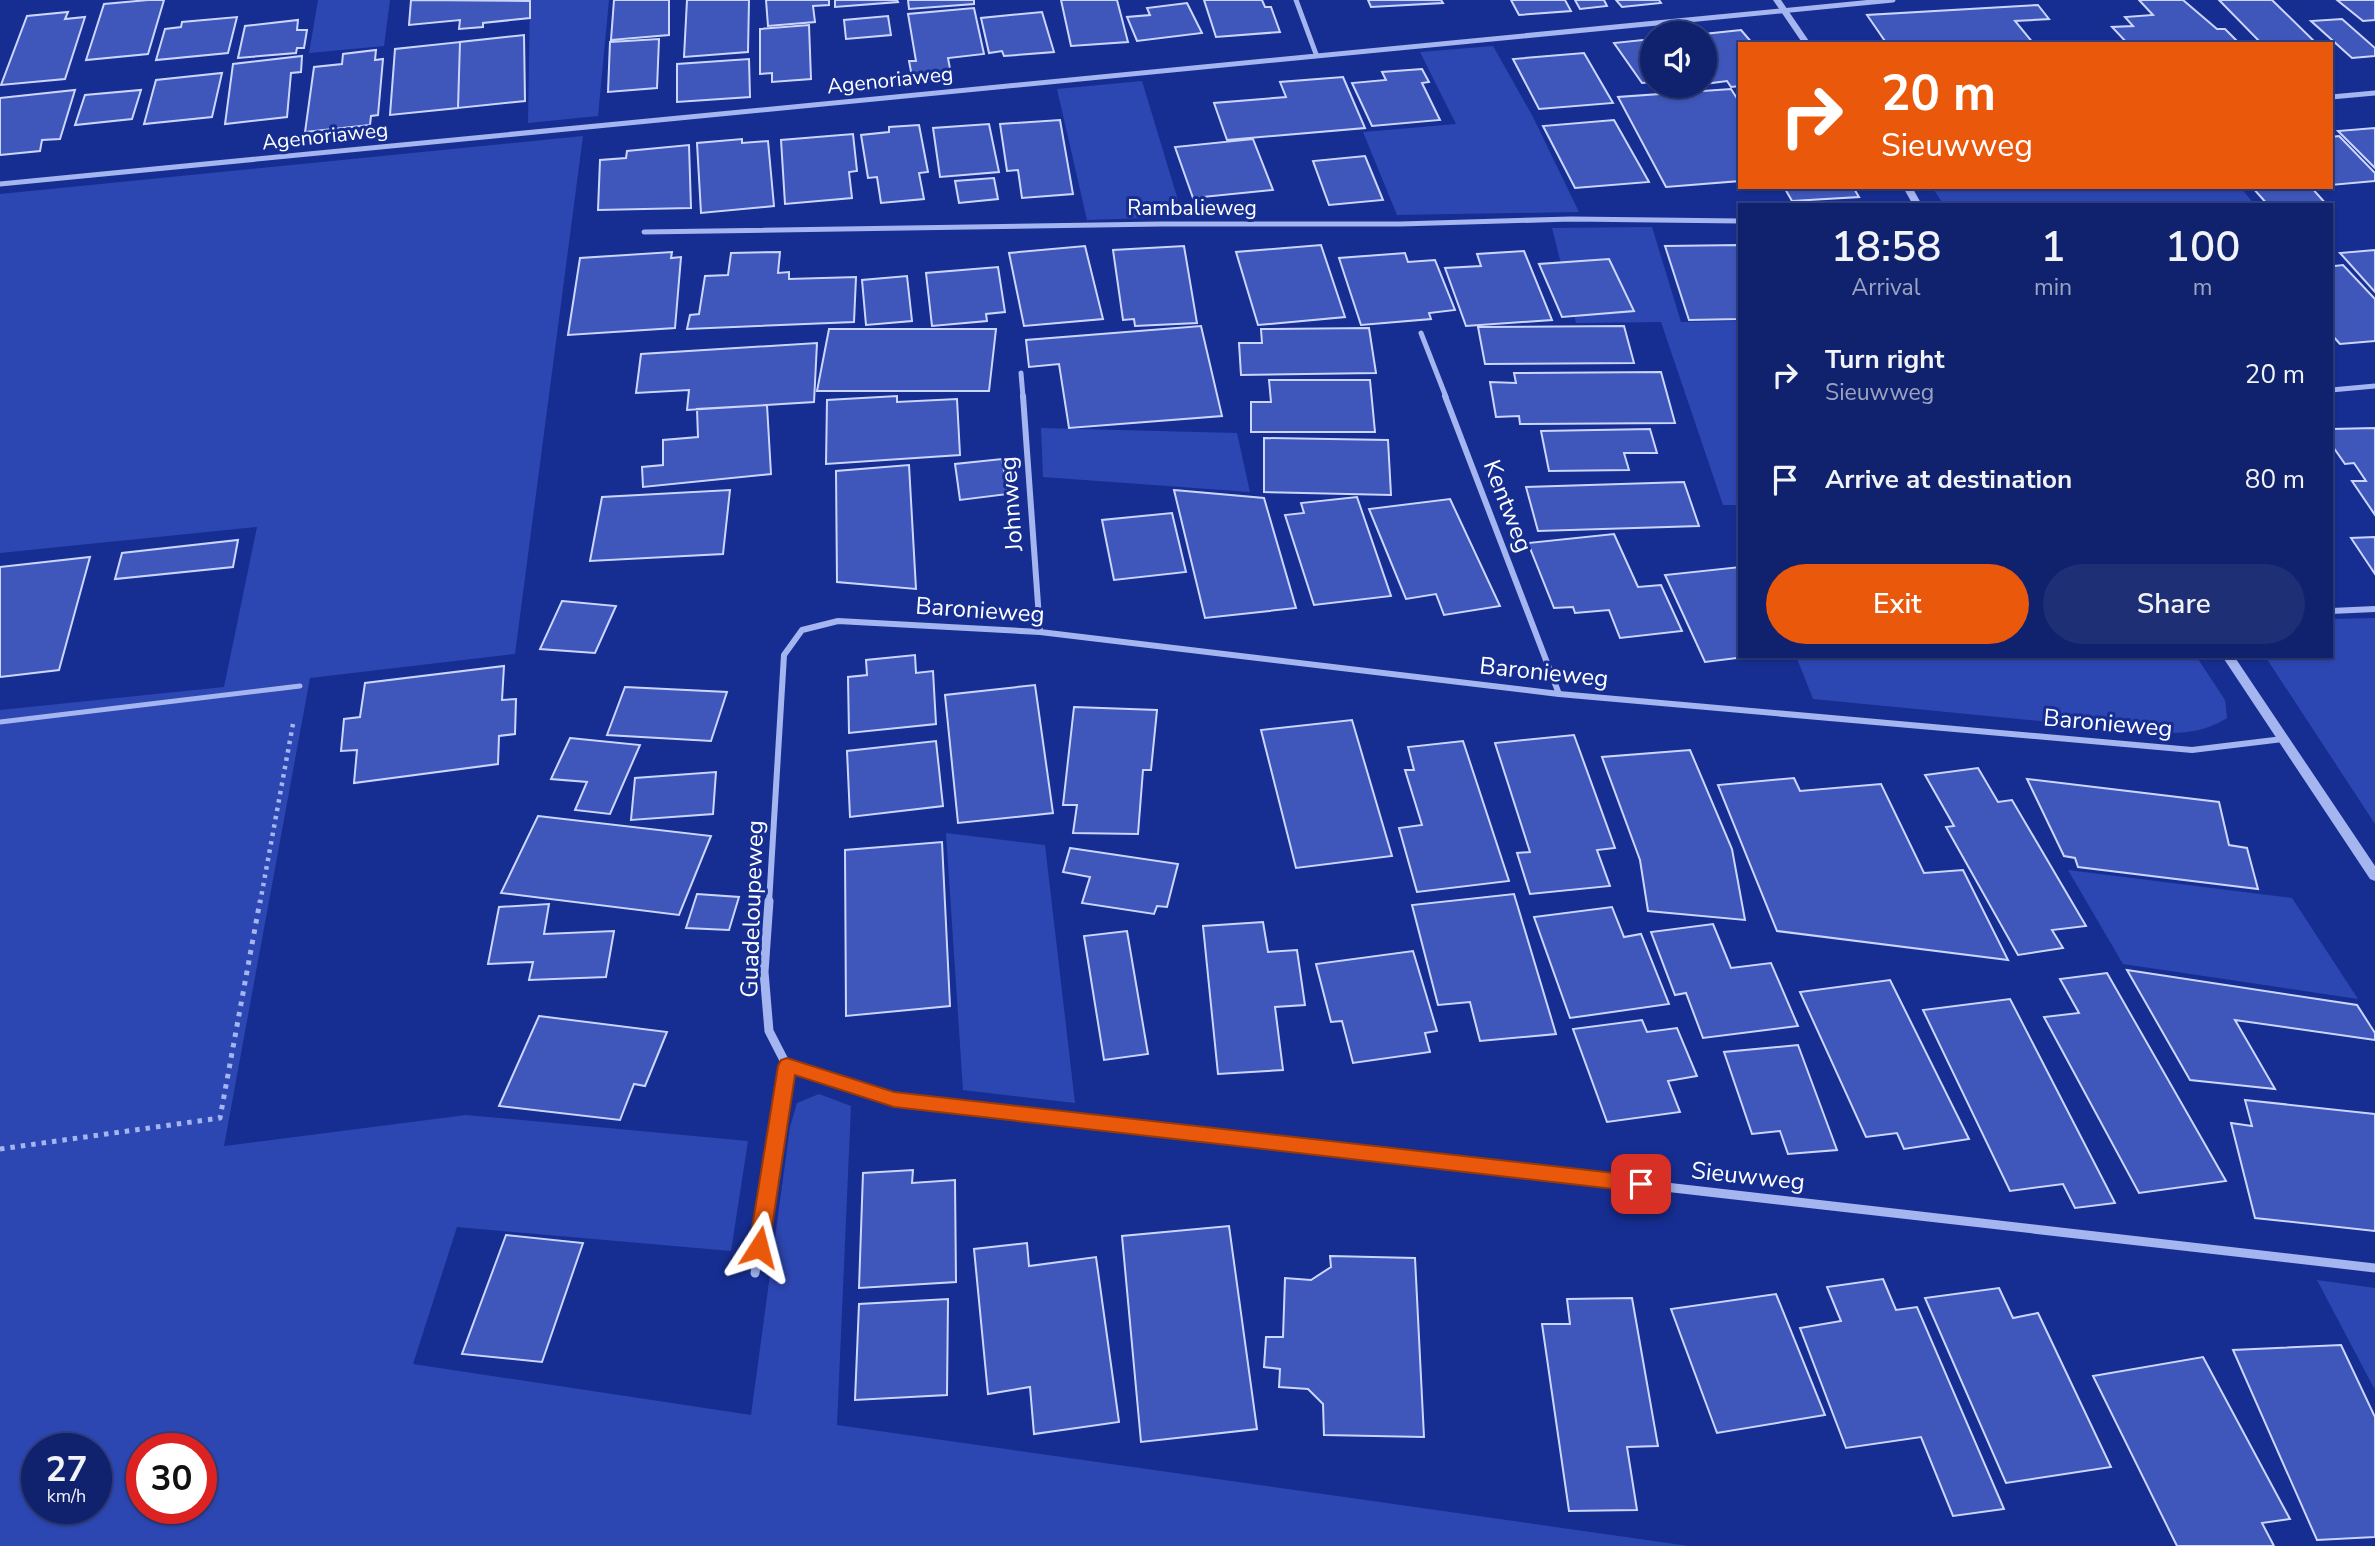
<!DOCTYPE html>
<html lang="en">
<head>
<meta charset="utf-8">
<style>
	body { margin:0; font-family:"Nunito Sans",sans-serif; background:#1e2f76; color:#f1f3f6; height:100vh; display:flex; flex-direction:column; font-size:26px; white-space:nowrap }
	* { box-sizing:border-box; margin:0 }
	p { font-size:23px; color:#9ca4c2 }
	.icon { flex:none; width:38px; height:38px; fill:none; stroke:currentColor; stroke-width:2; stroke-linecap:round; stroke-linejoin:round }
	.map { position:relative; flex:1; overflow:hidden }
	.details { position:absolute; left:1738px; top:203px; width:595px; height:455px; display:flex; flex-direction:column; background:#10226e; border-radius:0px; box-shadow:0 2px 5px #0004,0 0 0 2px #303f81 }
	.details>* { flex:none }
	.guide { position:absolute; left:1738px; top:42px; width:595px; height:147px; border-radius:0px; box-shadow:0 2px 5px #0004,0 0 0 2px #303f81; background:#ea580c; color:#fff; overflow:hidden }
	.controls { position:absolute; left:1640px; top:21px; display:grid; gap:14px }
	.controls a { display:grid; place-items:center; width:77px; height:77px; border-radius:50%; background:#10226e; box-shadow:0 2px 5px #0004,0 0 0 2px #303f81; font-size:35px }
	.speed { position:absolute; left:21px; top:1433px; display:flex; gap:14px; font-size:35px; font-weight:700; text-align:center }
	.speed>* { display:grid; place-content:center; width:91px; height:91px; border-radius:50%; background:#10226e; box-shadow:0 2px 5px #0004,0 0 0 2px #303f81; line-height:1 }
	.speed small { font-size:18px; font-weight:400 }
	.speed .limit { border:10px solid #d22; background:#fff; color:#111 }
	.pin { position:absolute; display:grid; place-items:center; width:60px; height:60px; color:#fff; margin:-30px; border-radius:14px; box-shadow:0 4px 10px #0006 }
	.me { position:absolute; width:77px; margin:-38px; rotate:9deg; stroke-linejoin:round; filter:drop-shadow(0 0 5px #0008) }
	.turn { display:flex; align-items:center; gap:24px; height:147px; padding:0 28px; font-size:32px }
	.turn .icon { width:91px; height:91px; stroke-width:2.5 }
	.turn b { display:block; font-size:49px; line-height:60px }
	.eta { display:flex; justify-content:space-evenly; align-items:center; height:119px; text-align:center }
	.eta b { font-size:42px; font-weight:600; line-height:49px }
	.button { display:flex; gap:14px; margin-top:auto; padding:14px 28px }
	.button a { flex:1; height:80px; border-radius:42px; background:#ea580c; color:#fff; font-size:28px; font-weight:600; line-height:80px; text-align:center }
	.button a+a { background:#1e2f76; color:#f1f3f6 }
	ul { padding:0; list-style:none }
	li { display:flex; align-items:center; gap:21px; height:105px; padding:0 28px }
	li div { flex:1 }
	li b { display:block; font-size:26px }
	li em { font-style:normal }
	.map>svg:first-child { display:block }
	.green { fill:#2d47b2; fill-rule:evenodd }
	.building { fill:#3f57ba; stroke:#ccd6fc; stroke-width:2 }
	.lines { fill:none; stroke-linecap:round; stroke-linejoin:round }
	.path-far1 { stroke:#a5b5f0; stroke-width:4.5; stroke-dasharray:3.5 5; stroke-linecap:butt }
	.path { stroke:#a5b5f0; stroke-width:5; stroke-dasharray:4.5 6; stroke-linecap:butt }
	.service { stroke:#a5b5f0; stroke-width:5 }
	.minor-far2 { stroke:#a5b5f0; stroke-width:5 }
	.minor-far1 { stroke:#a5b5f0; stroke-width:6 }
	.minor { stroke:#a5b5f0; stroke-width:9 }
	.tertiary { fill:#a5b5f0; fill-rule:evenodd }
	.route { fill:#ea580c; stroke:#983908; stroke-width:2 }
	.labels { text-anchor:middle; dominant-baseline:central; stroke-width:6; stroke-linejoin:round; paint-order:stroke }
	.far-street-label { font-size:21px; fill:#fff; stroke:#162e92 }
	.street-label { font-size:24px; fill:#fff; stroke:#162e92 }
</style>
</head>
<body>
<div class="map">
<svg width="2375" height="1546" viewBox="0 0 2375 1546">
	<rect width="100%" height="100%" fill="#162e92"/>
	<path class="green" d="M318 0H390L384 46 309 53Z
		M530 0H609L598 116 528 123Z
		M1493 46 1533 117 1579 212 1397 215 1363 132 1456 124 1420 52Z
		M1142 81 1177 197 1175 217 1087 220 1057 89Z
		M583 136 515 654 310 678 224 1146 466 1115 748 1141 731 1251 457 1227 413 1364 751 1415 790 1127 797 1103 819 1094 851 1106 837 1425 1689 1546H0V710L224 687 257 527 0 553V194ZM37 1449H96V1508H37ZM142 1449H201V1508H142Z
		M1932 187H2240L2255 205H1944Z
		M1652 227 1681 322 1739 321V505H1723L1661 322 1576 323 1552 228Z
		M1041 428 1237 433 1250 492 1043 477Z
		M2375 618V824L2265 656H2331V619Z
		M1796 656H2196L2225 700 2227 718C2206 731 2188 733 2164 733L1813 699Z
		M946 833 1045 845 1075 1103 963 1090Z
		M2068 870 2292 898 2358 999 2123 964Z
		M2317 1280 2375 1288V1390Z"/>
	<path class="building" d="M148 0H164L148 54 86 60 104 4Z
		M411 0 530 1V18L483 23V27L459 29 460 20 409 25Z
		M614 0H669V35L611 40Z
		M687 0H749L748 52 684 57Z
		M766 0H829V5L813 6 815 22 768 26Z
		M835 0H897L898 2 835 7Z
		M908 0H974V4L909 9Z
		M1061 0H1117L1128 42 1071 46Z
		M1204 0H1262L1265 7H1271L1280 32 1216 37Z
		M1368 0H1441L1443 3 1371 7Z
		M1511 0H1565L1571 11 1519 15Z
		M1575 0H1604L1607 6 1580 9Z
		M1616 0H1659L1661 3 1622 7Z
		M2139 0H2183L2217 29H2225L2240 44H2128L2112 27 2133 26 2125 17 2153 15Z
		M2219 0H2272L2315 42 2262 44Z
		M2337 0H2375V20L2363 21Z
		M1187 3 1202 33 1137 41 1127 17 1150 15 1147 8Z
		M2038 5 2049 19 2015 21 2034 44H1887L1867 15Z
		M974 8 984 54 948 58 951 74 912 77 909 61H916L908 14Z
		M68 12 65 19 85 17 65 79 1 85 27 16Z
		M1042 12 1054 52 1004 56 1002 51 989 53 981 18Z
		M888 16 891 35 846 39 844 20Z
		M237 17 228 53 156 60 165 29 181 27 182 22Z
		M2342 19 2375 48V56L2352 58 2311 21Z
		M298 20 297 30H307L304 48H297L296 53 238 58 245 26Z
		M809 25 811 79 772 82V73L760 74V29Z
		M1741 30 1753 44H1740V86L1731 87 1727 81 1704 84V34Z
		M524 35 525 101 458 108 460 42Z
		M659 39 657 88 608 92 610 42Z
		M1652 39V82L1642 83 1614 43Z
		M460 42 458 108 390 115 395 49Z
		M376 50 375 60 383 59 378 115 371 116 370 125 305 132 314 67 342 64 343 54Z
		M1584 53 1613 103 1539 109 1513 59Z
		M302 56 301 72 291 73 287 117 225 124 233 64Z
		M749 59 750 97 677 102V64Z
		M1422 69 1429 82 1422 83 1440 120 1372 126 1352 83 1386 80 1382 72Z
		M222 73 212 117 144 124 156 80Z
		M1343 77 1365 128 1227 140 1214 103 1286 97 1280 82Z
		M1731 89 1740 103V181L1666 187 1618 97Z
		M75 90 60 139 42 140 40 151 0 155V98Z
		M141 90 132 119 75 125 85 95Z
		M1060 120 1073 194 1022 198 1018 170 1007 171 1000 124Z
		M1614 120 1649 182 1575 188 1543 126Z
		M989 124 999 172 940 177 933 128Z
		M919 125 928 172 919 173 924 199 881 203 877 177 868 178 861 135 889 132V127Z
		M2375 128V168L2338 131Z
		M853 134 857 171 849 172 852 198 785 204 781 140Z
		M2339 136 2375 173V181L2331 185V137Z
		M742 139V143L768 141 774 206 701 213 697 143Z
		M1253 139 1273 190 1193 198 1175 147Z
		M689 145 691 208 598 210 600 160 626 158 627 151Z
		M1365 156 1383 200 1329 205 1313 161Z
		M994 178 998 199 959 203 955 181Z
		M1784 187H1853L1859 197 1792 201Z
		M2252 187H2311L2327 205H2268Z
		M1321 245 1345 317 1258 325 1236 252Z
		M1740 245V319L1689 320 1665 246Z
		M1085 246 1103 319 1024 326 1009 253Z
		M1184 246 1197 323 1135 326 1134 319 1123 320 1113 250Z
		M2375 250V292L2340 253Z
		M1524 251 1552 320 1466 326 1445 268 1481 266 1477 254Z
		M672 252 671 258 681 257 675 328 568 335 580 258Z
		M780 252 778 273 789 272V279L856 277 854 322 687 329 690 315 699 314 705 276 728 275 731 253Z
		M1405 253 1408 262 1435 260 1455 310 1429 313 1431 319 1361 325 1339 258Z
		M1609 259 1634 311 1562 317 1539 264Z
		M2331 261 2335 266 2343 265 2375 299V341L2340 344 2331 334Z
		M998 267 1005 312 986 314 987 321 932 326 926 273Z
		M907 276 912 321 866 325 862 280Z
		M1201 326 1222 416 1069 428 1059 364 1029 367 1026 340Z
		M1624 326 1634 363 1485 364 1478 327Z
		M1369 328 1376 373 1241 375 1239 343H1262L1261 329Z
		M829 329H996L989 391H817Z
		M817 343 814 402 687 410 689 390 636 393 641 354Z
		M1661 372 1675 423 1520 424 1519 416 1496 417 1490 382 1516 383 1514 373Z
		M1269 380H1370L1375 432H1251V402H1271Z
		M897 396V402L957 399 960 455 826 464 827 400Z
		M767 405 771 474 643 487 642 467 663 465V440L698 437 697 409Z
		M2375 428V515L2352 481H2366L2354 463 2345 464 2331 444V429Z
		M1650 429 1657 453H1624L1629 470 1549 471 1541 431Z
		M1264 438 1388 440 1391 495 1264 492Z
		M1002 459 1008 494 960 500 955 464Z
		M909 465 916 589 837 582 836 471Z
		M1684 482 1699 526 1538 531 1526 487Z
		M730 490 723 554 590 561 602 497Z
		M1174 490 1264 498 1296 608 1205 618Z
		M1357 497 1391 596 1314 605 1285 515 1304 513 1301 503Z
		M1450 499 1500 606 1444 615 1436 594 1406 599 1369 509Z
		M1172 513 1186 572 1114 580 1102 520Z
		M1614 534 1638 587 1661 585 1682 631 1620 638 1609 610 1575 613 1573 607 1554 608 1528 543Z
		M2375 537V574L2351 538Z
		M238 540 233 567 115 579 122 553Z
		M90 557 59 670 0 677V567Z
		M1740 567V656H1753L1705 662 1665 575Z
		M562 601 616 606 595 653 540 649Z
		M915 655 916 673 933 671 936 724 849 733 848 677 867 675 866 660Z
		M504 666 502 700 516 699 515 734 499 736 498 764 354 783 357 750 341 751 344 719 360 717 365 683Z
		M1035 685 1053 813 958 823 945 695Z
		M625 687 727 692 711 741 607 735Z
		M1074 707 1157 710 1151 770H1143L1138 834 1073 833 1077 805H1063Z
		M1352 720 1392 856 1296 868 1261 730Z
		M1574 735 1615 848 1597 850 1610 886 1530 894 1517 853 1530 852 1495 743Z
		M570 738 640 745 610 814 575 810 587 782 551 779Z
		M936 741 943 806 850 817 847 751Z
		M1463 741 1509 881 1417 892 1399 828 1422 825 1405 770H1414L1408 747Z
		M1690 750 1732 849 1745 920 1648 911 1640 860 1602 757Z
		M1978 768 1998 802 2012 800 2086 926 2052 930 2063 948 2018 955 1946 827 1954 826 1925 775Z
		M716 772 713 814 631 820 635 778Z
		M1794 778 1800 791 1881 784 1924 873 1963 870 2008 960 1777 931 1718 785Z
		M2027 779 2219 802 2229 845 2247 848 2258 889 2078 867 2075 858 2064 856Z
		M538 816 711 836 679 915 501 893Z
		M942 842 950 1006 846 1016 845 850Z
		M1070 848 1178 864 1167 907 1157 906 1154 914 1082 903 1090 877 1063 872Z
		M697 894 739 897 729 930 686 928Z
		M1514 894 1556 1034 1480 1041 1470 1002 1438 1005 1412 905Z
		M549 904 544 934 614 931 606 977 529 980 533 962 488 964 499 907Z
		M1612 907 1624 937 1641 934 1669 1004 1570 1018 1534 917Z
		M1263 922 1268 952 1297 950 1305 1005 1275 1007 1283 1070 1218 1074 1203 926Z
		M1713 924 1731 968 1771 963 1798 1026 1703 1038 1686 993 1675 995 1651 932Z
		M1127 931 1148 1054 1104 1060 1084 936Z
		M1413 951 1437 1031 1425 1033 1430 1052 1353 1063 1342 1021 1331 1022 1316 964Z
		M2127 970 2357 1005 2375 1033V1040L2235 1020 2275 1089 2190 1080Z
		M2107 973 2226 1181 2139 1193 2044 1017 2079 1013 2060 979Z
		M1890 980 1969 1139 1904 1149 1897 1133 1866 1137 1800 992Z
		M2010 999 2115 1203 2075 1208 2063 1184 2010 1191 1923 1010Z
		M539 1016 667 1032 645 1086 634 1084 620 1120 499 1106Z
		M1642 1020 1647 1032 1677 1028 1697 1076 1668 1081 1680 1112 1607 1122 1573 1029Z
		M1798 1045 1837 1150 1788 1154 1780 1131 1752 1134 1724 1052Z
		M2245 1100 2375 1114V1231L2255 1218 2231 1123 2252 1126Z
		M913 1170 912 1183 955 1180 956 1282 859 1288 863 1173Z
		M1229 1226 1257 1429 1141 1442 1122 1236Z
		M506 1235 583 1243 542 1362 462 1354Z
		M1027 1243 1029 1266 1096 1257 1119 1422 1034 1434 1030 1387 988 1394 974 1249Z
		M1330 1256 1415 1258 1424 1437 1324 1435 1323 1404 1308 1389 1279 1387 1280 1369 1264 1367 1266 1337H1283L1285 1278 1311 1280 1331 1267Z
		M1883 1279 1896 1310 1917 1307 2004 1509 1953 1516 1921 1437 1846 1448 1800 1328 1841 1321 1827 1287Z
		M1999 1288 2013 1318 2038 1313 2111 1467 2006 1483 1925 1298Z
		M1776 1294 1825 1415 1717 1433 1671 1309Z
		M1632 1298 1658 1446 1627 1447 1637 1510 1569 1511 1542 1324H1570L1567 1299Z
		M948 1299 947 1395 855 1400 859 1304Z
		M2341 1345 2375 1417V1537L2317 1540 2233 1350Z
		M2203 1357 2290 1519 2262 1523 2274 1546H2177L2093 1376Z"/>
	<g class="lines">
		<path class="path-far1" d="M260 903 293 724"/>
		<path class="path" d="M0 1149 220 1118 260 901"/>
		<path class="service" d="M0 722 300 686"/>
		<path class="minor-far2" d="M1296 0 1316 54
			M2331 97 2375 93
			M0 184 1893 0
			M644 232 1161 224H1400L1571 219 1740 221
			M1421 333 1446 397
			M1021 373 1023 397
			M2331 390 2375 386"/>
		<path class="minor-far1" d="M1023 396 1040 632
			M1445 396 1559 694
			M2331 611 2375 609
			M769 903 784 655 802 630 838 621 1040 632 1559 694 2192 750 2283 739"/>
		<path class="minor" d="M787 1066 894 1099 2375 1268
			M755 1273 787 1066 769 1031 764 972 769 901"/>
		<path class="tertiary" d="M1773 0H1781L1811 44H1803Z
			M1903 187H1912L1922 205H1913Z
			M2222 656H2234L2375 866V881L2370 879Z"/>
	</g>
	<path class="route" d="M787 1058 894 1092 1641 1176 1648 1178 1650 1184 1648 1189 1641 1192 894 1107 795 1075 769 1247 766 1253 759 1256 752 1253 749 1247 778 1066 781 1060Z"/>
	<g class="labels">
		<g class="far-street-label">
			<text transform="translate(890 80) rotate(-6)">Agenoriaweg</text>
			<text transform="translate(325 136) rotate(-6)">Agenoriaweg</text>
			<text x="1192" y="208">Rambalieweg</text>
		</g>
		<g class="street-label">
			<text transform="translate(1011 504) rotate(-94)">Johnweg</text>
			<text transform="translate(1508 506) rotate(69)">Kentweg</text>
			<text transform="translate(980 610) rotate(4)">Baronieweg</text>
			<text transform="translate(1544 672) rotate(6)">Baronieweg</text>
			<text transform="translate(2108 723) rotate(5)">Baronieweg</text>
			<text transform="translate(752 909) rotate(-88)">Guadeloupeweg</text>
			<text transform="translate(1748 1176) rotate(6)">Sieuwweg</text>
		</g>
	</g>
</svg>
<div class="controls">
<a><svg class="icon" aria-label="sound" viewBox="0 0 24 24"><path d="M4 9h4l5-4v14l-5-4H4zM17 9q2 3 0 6"/></svg></a>
</div>
<div class="speed"><div>27<small>km/h</small></div><div class="limit">30</div></div>
<div class="pin" style="left:1641px;top:1184px;background:#d93025"><svg class="icon" aria-label="arrive" viewBox="0 0 24 24"><path d="M6 21V4h12l-3 4 3 4H6"/></svg></div>
<svg class="me" style="left:759px;top:1247px" viewBox="-20 -20 40 40"><path d="M0-17L14 15 0 8-14 15z" fill="#ea580c" stroke="#fff" stroke-width="4"/></svg>
<div class="guide">
<div class="turn"><svg class="icon" aria-label="right" viewBox="0 0 24 24"><path d="M7 20v-9h11M14 6l5 5-5 5"/></svg><div><b>20 m</b>Sieuwweg</div></div>
</div>
<section class="details">
<div class="eta">
<div><b>18:58</b><p>Arrival</p></div>
<div><b>1</b><p>min</p></div>
<div><b>100</b><p>m</p></div>
</div>
<ul>
<li><svg class="icon" aria-label="right" viewBox="0 0 24 24"><path d="M7 20v-9h11M14 6l5 5-5 5"/></svg><div><b>Turn right</b><p>Sieuwweg</p></div><em>20 m</em></li>
<li><svg class="icon" aria-label="arrive" viewBox="0 0 24 24"><path d="M6 21V4h12l-3 4 3 4H6"/></svg><div><b>Arrive at destination</b></div><em>80 m</em></li>
</ul>
<div class="button"><a>Exit</a><a>Share</a></div>
</section>
</div>
</body>
</html>
